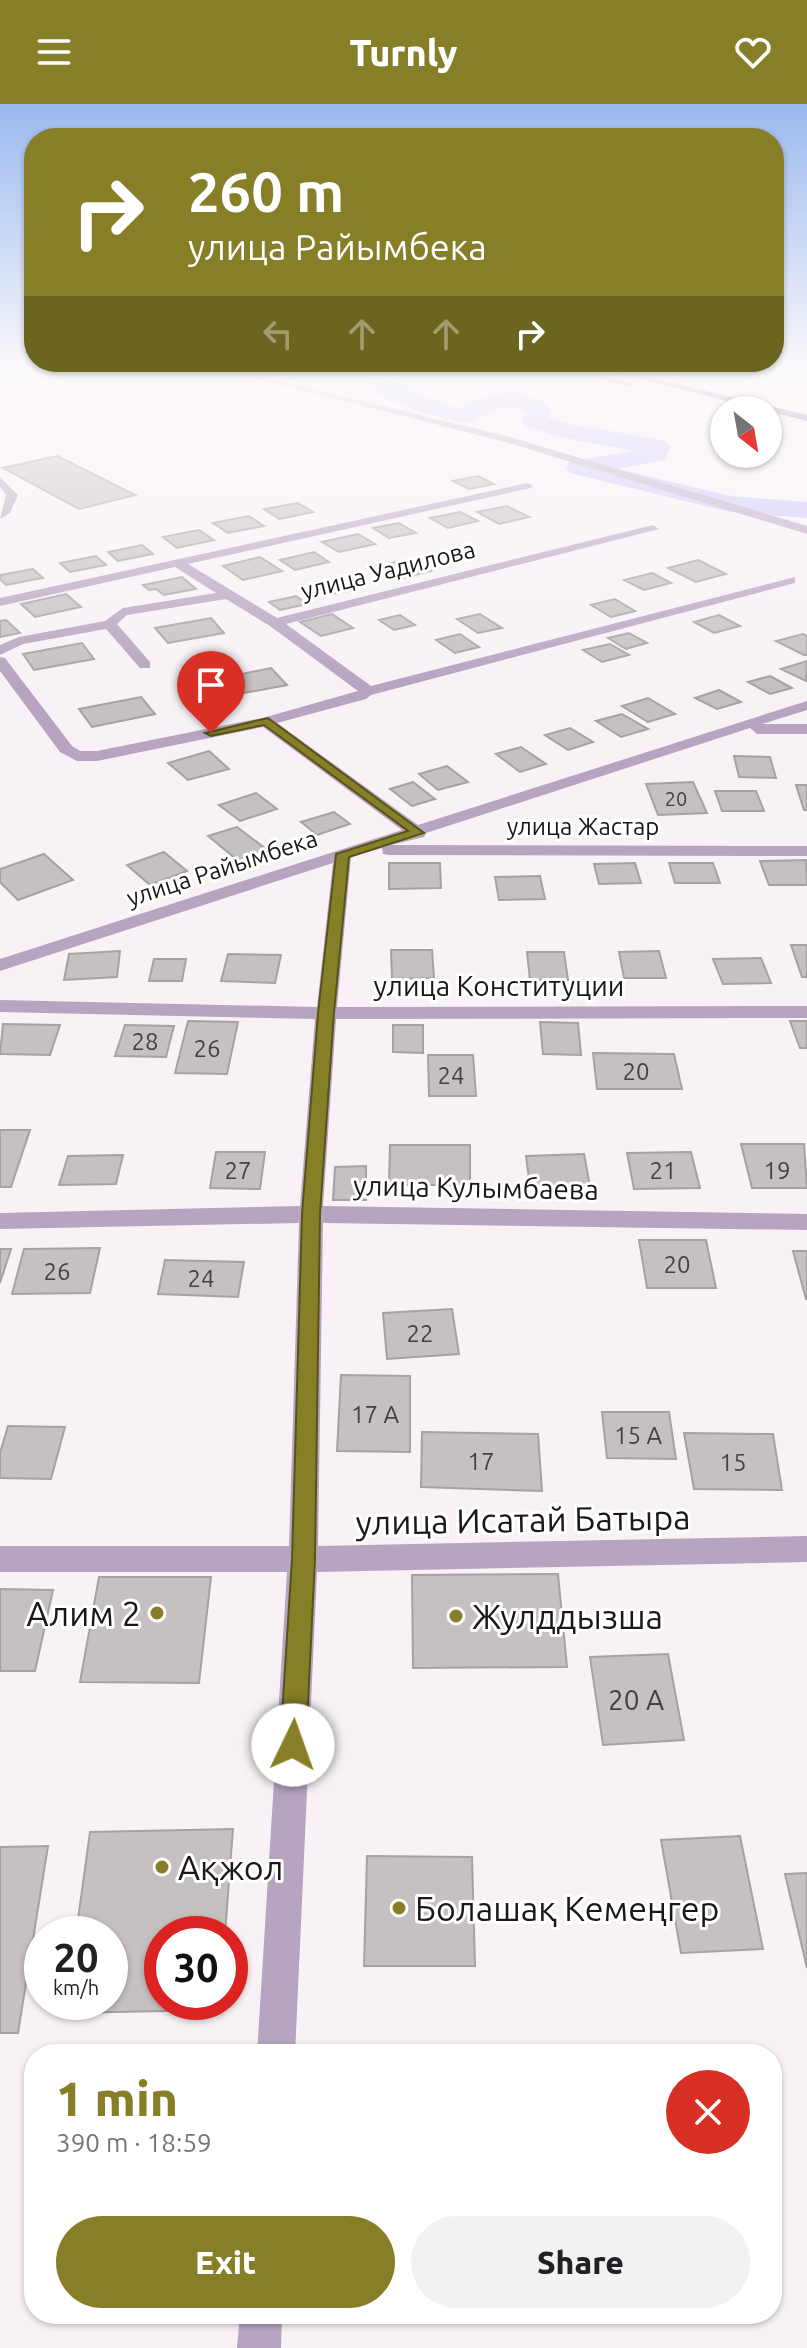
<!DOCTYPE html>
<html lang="en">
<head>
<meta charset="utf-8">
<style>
	body { margin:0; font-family:Ubuntu,sans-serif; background:#f2f2f2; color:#202124; height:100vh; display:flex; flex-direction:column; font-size:30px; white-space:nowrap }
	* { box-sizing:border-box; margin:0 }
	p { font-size:26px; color:#757577 }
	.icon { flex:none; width:44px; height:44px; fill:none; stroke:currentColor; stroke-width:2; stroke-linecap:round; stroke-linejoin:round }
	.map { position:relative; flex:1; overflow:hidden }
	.panel { position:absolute; left:24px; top:1940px; width:758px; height:280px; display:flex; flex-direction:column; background:#fff; border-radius:32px; box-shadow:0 2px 6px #0004 }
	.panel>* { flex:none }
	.top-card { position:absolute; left:24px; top:24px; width:760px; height:244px; border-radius:32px; box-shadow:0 2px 6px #0004; background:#867f27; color:#fff; overflow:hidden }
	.needle { width:52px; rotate:149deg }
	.controls { position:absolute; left:710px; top:292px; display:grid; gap:16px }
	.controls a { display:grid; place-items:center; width:72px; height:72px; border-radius:50%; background:#fff; box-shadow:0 2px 6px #0004; font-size:40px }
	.speed { position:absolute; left:24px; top:1812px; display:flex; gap:16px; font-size:40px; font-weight:700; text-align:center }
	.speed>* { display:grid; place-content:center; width:104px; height:104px; border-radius:50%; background:#fff; box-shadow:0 2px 6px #0004; line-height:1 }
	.speed small { font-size:20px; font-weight:400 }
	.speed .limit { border:12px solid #d22; background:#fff; color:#111 }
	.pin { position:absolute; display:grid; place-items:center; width:68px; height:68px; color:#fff; margin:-82px -34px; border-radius:50% 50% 50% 0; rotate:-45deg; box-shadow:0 0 8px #0007 }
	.pin .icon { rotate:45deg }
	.me { position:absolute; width:88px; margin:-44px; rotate:3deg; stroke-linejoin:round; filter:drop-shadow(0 0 6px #0008) }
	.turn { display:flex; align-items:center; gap:28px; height:168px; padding:0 32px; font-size:36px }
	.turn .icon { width:104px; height:104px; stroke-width:2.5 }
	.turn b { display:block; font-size:56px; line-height:68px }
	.lanes { display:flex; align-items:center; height:76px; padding:0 32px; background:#0003; justify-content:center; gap:40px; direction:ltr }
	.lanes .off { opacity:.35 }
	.round { display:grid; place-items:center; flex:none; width:84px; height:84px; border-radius:42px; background:#f2f2f2 }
	.head { display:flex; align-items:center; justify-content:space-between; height:136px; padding:0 32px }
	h1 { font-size:48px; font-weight:800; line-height:60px; color:#867f27 }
	.button { display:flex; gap:16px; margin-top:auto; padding:16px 32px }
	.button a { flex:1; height:92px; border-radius:48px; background:#867f27; color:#fff; font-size:32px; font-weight:800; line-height:92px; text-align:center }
	.button a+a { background:#f2f2f2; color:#202124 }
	header { display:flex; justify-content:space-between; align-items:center; height:104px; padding:0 32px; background:#867f27; color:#fff; font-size:36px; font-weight:800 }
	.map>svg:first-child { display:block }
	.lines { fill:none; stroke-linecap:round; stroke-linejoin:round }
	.river { fill:#c8c4fc; fill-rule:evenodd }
	.building { fill:#c6c0c1; stroke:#a7a1a2; stroke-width:2 }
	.minor { fill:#b6a4c0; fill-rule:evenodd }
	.motorway { fill:#6e4981; fill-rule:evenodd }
	.route { fill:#867f27; stroke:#575319; stroke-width:2 }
	.poi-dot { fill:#867f27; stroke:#fff; stroke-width:3 }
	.labels { text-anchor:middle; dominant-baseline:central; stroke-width:6; stroke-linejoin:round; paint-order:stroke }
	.far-number-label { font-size:20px; fill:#444142 }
	.far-street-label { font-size:24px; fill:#191718; stroke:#fff }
	.number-label { font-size:24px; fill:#444142 }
	.street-label { font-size:28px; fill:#191718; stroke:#fff }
	.near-number-label { font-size:28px; fill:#444142 }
	.near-street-label { font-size:34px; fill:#191718; stroke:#fff }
	.near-poi-label { font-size:34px; fill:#191718; stroke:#fff; text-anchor:start }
</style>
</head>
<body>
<header><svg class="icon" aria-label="menu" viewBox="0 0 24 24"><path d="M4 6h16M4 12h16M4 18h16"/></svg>Turnly<svg class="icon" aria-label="heart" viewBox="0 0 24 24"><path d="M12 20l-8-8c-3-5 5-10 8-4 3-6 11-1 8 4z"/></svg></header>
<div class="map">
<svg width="807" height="2244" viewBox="0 0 807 2244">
	<rect width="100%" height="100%" fill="#f8f2f6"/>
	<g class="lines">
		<path class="river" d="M352 267H377L420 291 460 304C484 287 531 279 551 306L548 313 569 320 658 335 667 338 671 343 664 356 618 365 730 392 807 398V414L730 408 570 369 566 363 570 357 635 347 565 334 525 322 522 317 526 308C501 294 488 314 465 319 428 311 376 299 352 267Z"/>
	</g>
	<path class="building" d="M57 352 135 391 79 405 3 364Z
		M478 372 494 380 469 385 453 377Z
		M298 399 313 408 279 415 264 405Z
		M507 402 529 413 499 420 477 408Z
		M460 408 478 417 448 424 430 414Z
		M249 412 264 422 228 429 213 419Z
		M399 419 416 429 389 434 373 424Z
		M199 426 214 436 177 444 163 433Z
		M358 430 375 440 339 448 322 438Z
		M142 441 153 450 118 457 108 448Z
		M314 448 329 458 295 466 280 456Z
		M96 452 106 461 70 468 60 459Z
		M260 453 282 467 243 476 223 462Z
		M410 455 431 467 403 474 382 461Z
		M698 456 726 470 696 478 668 464Z
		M33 465 43 474 6 481 0 475V471Z
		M652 469 671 479 644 486 624 476Z
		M182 473 196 485 164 491 156 485 149 486 143 481Z
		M336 476 352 486 329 491 313 481Z
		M66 490 81 503 35 513 21 500Z
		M296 492 307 500 280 506 269 498Z
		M615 495 635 507 611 513 591 501Z
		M332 510 353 524 321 532 300 518Z
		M480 510 502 524 478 529 457 515Z
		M400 511 415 521 394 526 379 516Z
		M719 511 740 522 714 529 694 518Z
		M211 514 224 529 168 539 155 524Z
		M6 516 20 529 0 533V517Z
		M629 529 647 539 626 545 608 534Z
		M460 530 479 543 455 549 436 536Z
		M803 530 807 532V551H804L776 537Z
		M82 539 94 555 34 566 23 550Z
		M610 540 629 551 602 558 583 546Z
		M807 557 806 577 781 565Z
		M271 564 287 581 228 592 213 576Z
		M770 572 792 584 770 590 748 578Z
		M719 586 741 598 717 605 695 594Z
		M141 593 155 610 92 623 79 605Z
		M648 594 675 610 648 618 622 602Z
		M622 610 648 625 621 633 596 617Z
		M570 624 593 638 568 646 545 631Z
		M521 643 546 660 520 668 496 650Z
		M209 647 229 665 188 676 168 659Z
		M734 652 770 653 776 674 739 673Z
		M447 662 468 678 438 686 419 670Z
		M413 678 435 695 412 702 390 685Z
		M693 678 707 709 658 711 646 680Z
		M796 681H807V706H804Z
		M715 687H756L764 707H722Z
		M256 689 277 705 240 717 219 701Z
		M334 708 350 720 317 731 301 718Z
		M237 723 270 748 241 759 208 732Z
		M164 748 187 767 150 781 127 761Z
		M44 750 73 776 18 796 0 778V765Z
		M806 756 807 781H769L760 757Z
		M389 759H440L441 784 389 785Z
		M635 759 641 779 599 780 594 760Z
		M669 759H713L720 779H675Z
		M540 772 545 795 499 796 495 773Z
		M791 841H807V873H802Z
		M391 846H432L434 874 392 875Z
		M120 847 117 873 64 876 69 850Z
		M659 847 666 874H624L619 848Z
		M527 848H564L568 876H530Z
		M228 850 281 851 275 879 221 877Z
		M761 854 771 879 723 880 713 855Z
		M154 855H186L182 877H149Z
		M188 917 238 918 227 970 175 969Z
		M790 917H807V944H800Z
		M540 918 578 919 581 951 543 950Z
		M3 920 60 921 50 951 0 950Z
		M125 921 174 922 166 953 115 952Z
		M393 921H423V949L393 948Z
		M593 949 674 950 682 985H597Z
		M428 951H473L476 992H429Z
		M0 1026H30L11 1083H0Z
		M741 1040H804L807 1084H752Z
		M390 1041H470V1081H389Z
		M216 1048H265L260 1085 210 1084Z
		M691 1048 700 1084 634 1085 627 1049Z
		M584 1050 590 1082 530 1083 526 1052Z
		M123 1051 116 1080 59 1081 68 1052Z
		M366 1062V1096H333L335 1063Z
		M639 1136H706L716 1184H647Z
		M100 1144 90 1189 12 1190 24 1145Z
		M0 1145H11L0 1179Z
		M793 1147H807V1195H806Z
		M165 1156 244 1158 238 1193 158 1190Z
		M452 1205 459 1250 387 1255 383 1209Z
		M341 1271 410 1272V1348L337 1347Z
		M602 1308H669L676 1355 607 1354Z
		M8 1322 65 1323 51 1375 0 1374V1349Z
		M422 1328 538 1330 542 1387 421 1383Z
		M684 1329 773 1330 782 1386 694 1385Z
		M558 1470 567 1563 413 1564 412 1471Z
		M99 1473H211L199 1579 80 1578Z
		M0 1485 53 1486 35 1567H0Z
		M668 1550 684 1636 603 1641 590 1553Z
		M233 1725 225 1830H162V1898H220V1906L64 1909 66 1898H110V1830H76L90 1728Z
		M740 1732 763 1845 681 1849 661 1736Z
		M48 1742 18 1929H0V1743Z
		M367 1752 472 1753 475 1862H364Z
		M807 1769V1864L785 1770Z"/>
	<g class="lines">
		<path class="minor" d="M224 267H240L510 333 807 422V430L502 337Z
			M0 373 18 391 10 409 0 415 6 391 0 383Z
			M527 379 533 382 531 384 188 460 277 514 653 421 659 425 286 520 371 582 795 473V479L371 591 366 595 277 619 418 721 807 597V606L762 620H807V630H757L750 624 426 729 424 733 391 741 807 742V752L389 751 383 750 382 744 351 753 337 903 807 902V914L336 915 323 1102 807 1110V1126L323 1119 318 1442 807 1432V1458L317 1468 295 1950H257L287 1468H0V1442H289L299 1119 0 1125V1109L300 1102 315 915 0 908V896L317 903 333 759 0 867V855L402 726 263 623 97 657H77L60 648 0 567V553L5 554 72 642 80 647H97L266 613 358 587 270 522 226 495 127 511 117 520 150 558V564H140L106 525 23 540 0 551V541L19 533 105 517 123 504 216 489 175 463 0 502V494Z
			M240 2210H282L281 2244H237Z"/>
		<path class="motorway" d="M571 267H587L633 280 628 283Z
			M607 267H624L807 311V317Z"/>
	</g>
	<linearGradient id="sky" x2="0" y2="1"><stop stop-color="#9bbaf0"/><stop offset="0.46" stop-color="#fcf9fb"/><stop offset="1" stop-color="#fcf9fb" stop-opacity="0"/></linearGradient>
	<rect width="807" height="581" fill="url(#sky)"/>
	<path class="route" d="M268 614 424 729 349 753 334 909 320 1110 315 1455 306 1641 302 1649 293 1653 284 1649 280 1641 292 1455 302 1110 318 909 336 750 408 727 264 621 211 632 205 629Z"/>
	<g class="poi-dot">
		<circle cx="157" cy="1509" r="8"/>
		<circle cx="456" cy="1512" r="8"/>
		<circle cx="162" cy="1763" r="8"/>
		<circle cx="399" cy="1804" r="8"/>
	</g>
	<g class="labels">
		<g class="far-number-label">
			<text x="676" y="694">20</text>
		</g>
		<g class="far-street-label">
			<text transform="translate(388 466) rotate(-14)">улица Уадилова</text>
			<text x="583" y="722">улица Жастар</text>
			<text transform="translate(222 764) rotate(-18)">улица Райымбека</text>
		</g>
		<g class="number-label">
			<text x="145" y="937">28</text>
			<text x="207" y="944">26</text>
			<text x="636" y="967">20</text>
			<text x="451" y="971">24</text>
			<text x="238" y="1066">27</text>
			<text x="663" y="1066">21</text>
			<text x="777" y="1066">19</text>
			<text x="677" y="1160">20</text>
			<text x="57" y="1167">26</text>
			<text x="201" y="1174">24</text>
			<text x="420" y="1229">22</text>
			<text x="375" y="1310">17 А</text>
			<text x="638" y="1331">15 А</text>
			<text x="481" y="1357">17</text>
			<text x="733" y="1358">15</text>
		</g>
		<g class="street-label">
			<text x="499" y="881">улица Конституции</text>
			<text transform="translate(476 1083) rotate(1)">улица Кулымбаева</text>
		</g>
		<g class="near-number-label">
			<text x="636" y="1595">20 А</text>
		</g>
		<g class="near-street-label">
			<text transform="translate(523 1415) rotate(-1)">улица Исатай Батыра</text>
		</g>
		<g class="near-poi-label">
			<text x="141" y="1509" text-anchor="end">Алим 2</text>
			<text x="472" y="1512">Жулддызша</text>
			<text x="178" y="1763">Ақжол</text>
			<text x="415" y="1804">Болашақ Кемеңгер</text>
		</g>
	</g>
</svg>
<div class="controls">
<a><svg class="needle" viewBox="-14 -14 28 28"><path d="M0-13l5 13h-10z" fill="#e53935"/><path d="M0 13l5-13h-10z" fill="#757577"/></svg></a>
</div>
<div class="speed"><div>20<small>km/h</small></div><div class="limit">30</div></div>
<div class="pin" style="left:211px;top:629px;background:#d93025"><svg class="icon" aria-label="arrive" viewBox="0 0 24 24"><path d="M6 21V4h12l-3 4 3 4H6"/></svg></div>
<svg class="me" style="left:293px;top:1641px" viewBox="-20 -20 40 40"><circle r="19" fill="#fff"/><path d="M0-13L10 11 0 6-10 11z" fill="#867f27"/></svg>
<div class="top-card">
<div class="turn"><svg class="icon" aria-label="right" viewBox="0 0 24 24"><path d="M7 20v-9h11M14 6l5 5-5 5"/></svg><div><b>260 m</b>улица Райымбека</div></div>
<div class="lanes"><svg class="icon off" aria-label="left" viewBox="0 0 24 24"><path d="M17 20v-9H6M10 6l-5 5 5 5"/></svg><svg class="icon off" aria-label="ahead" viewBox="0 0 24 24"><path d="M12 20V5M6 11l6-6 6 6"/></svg><svg class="icon off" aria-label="ahead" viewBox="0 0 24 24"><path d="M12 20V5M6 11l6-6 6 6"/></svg><svg class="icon" aria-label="right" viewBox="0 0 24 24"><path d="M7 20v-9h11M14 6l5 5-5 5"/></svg></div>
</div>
<section class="panel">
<div class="head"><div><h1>1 min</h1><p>390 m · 18:59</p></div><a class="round" style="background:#d93025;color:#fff"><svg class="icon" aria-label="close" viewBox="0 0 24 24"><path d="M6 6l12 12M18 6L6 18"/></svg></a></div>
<div class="button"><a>Exit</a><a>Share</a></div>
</section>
</div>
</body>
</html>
